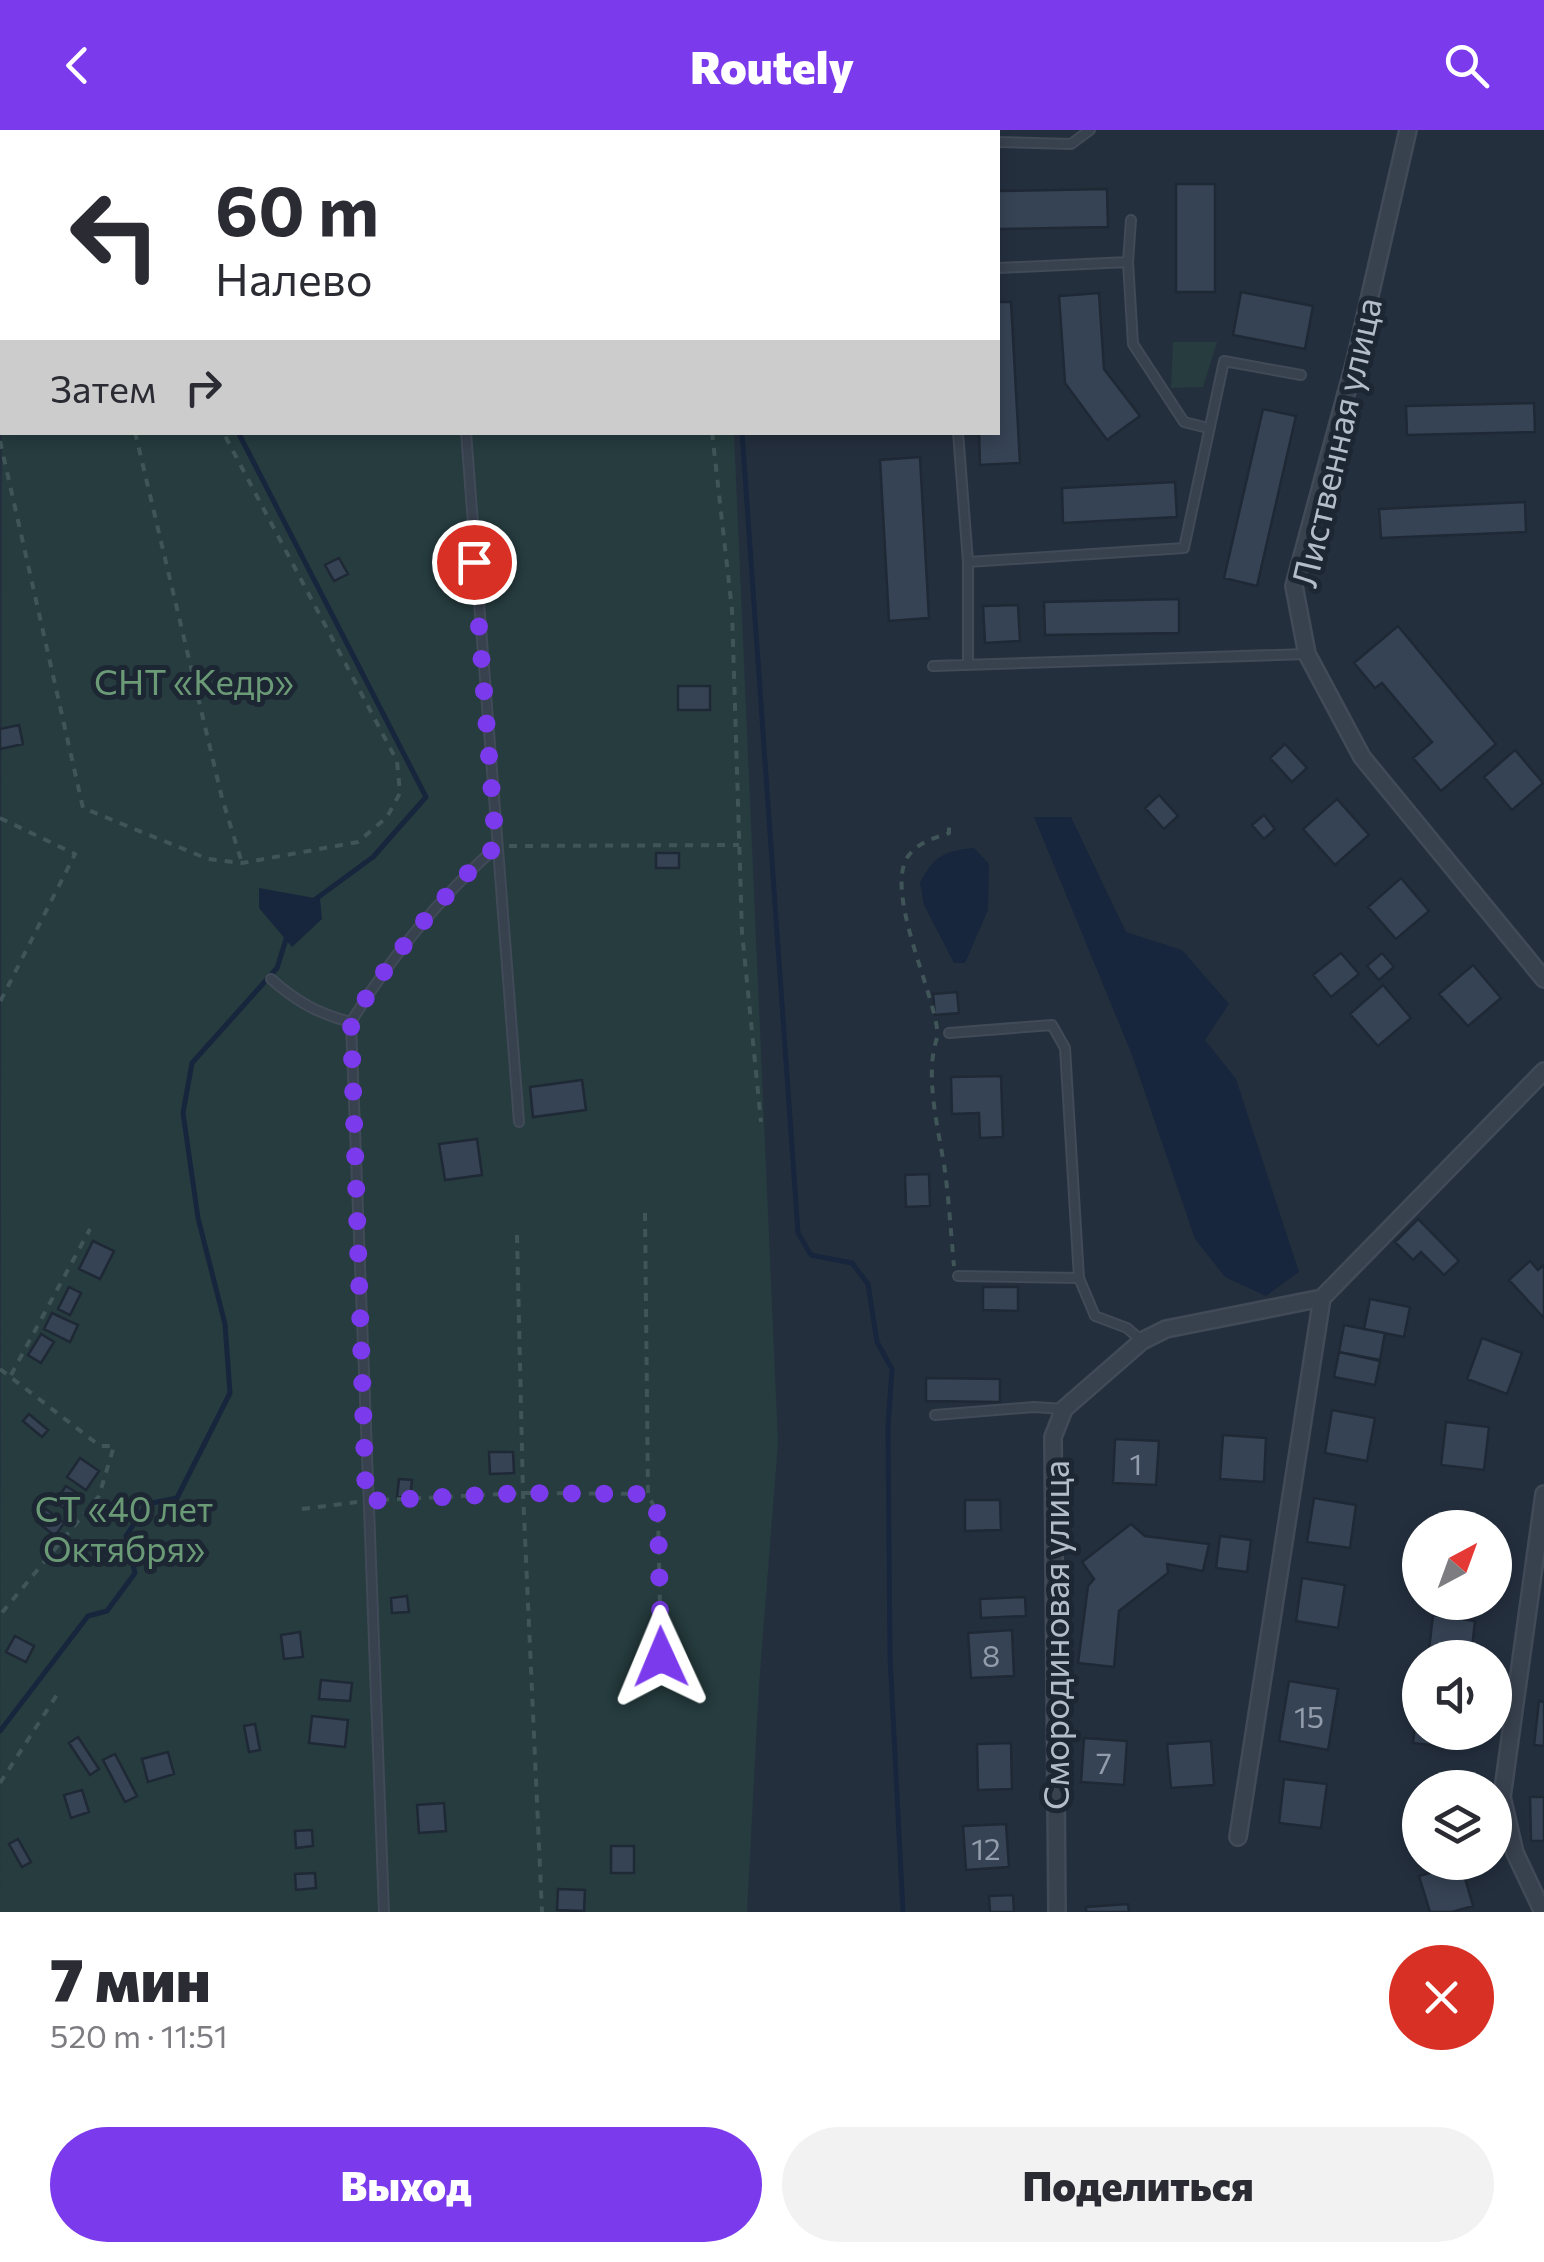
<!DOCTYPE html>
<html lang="ru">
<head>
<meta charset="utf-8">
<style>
	body { margin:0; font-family:Commissioner,sans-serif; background:#f2f2f3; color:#2b2b33; height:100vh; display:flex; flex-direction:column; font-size:38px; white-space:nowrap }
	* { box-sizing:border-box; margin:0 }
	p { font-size:32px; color:#7c7c81 }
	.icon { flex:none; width:55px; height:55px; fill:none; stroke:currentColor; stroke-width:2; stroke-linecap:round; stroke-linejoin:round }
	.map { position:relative; height:1782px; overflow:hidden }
	.sheet { display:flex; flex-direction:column; background:#fff; flex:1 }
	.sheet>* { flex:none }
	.hud { position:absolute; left:0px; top:0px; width:1000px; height:305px; box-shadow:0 5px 15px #0003; background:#fff; color:#2b2b33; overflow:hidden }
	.needle { width:65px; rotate:41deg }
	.buttons { position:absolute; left:1402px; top:1380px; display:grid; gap:20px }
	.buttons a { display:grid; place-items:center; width:110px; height:110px; border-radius:50%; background:#fff; box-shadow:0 5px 15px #0003; font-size:50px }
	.pin { position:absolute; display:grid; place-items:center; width:85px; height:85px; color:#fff; margin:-42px; border:5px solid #fff; border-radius:50%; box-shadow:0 2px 10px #0007 }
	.me { position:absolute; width:110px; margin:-55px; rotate:359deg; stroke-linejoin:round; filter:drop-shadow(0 0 8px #0008) }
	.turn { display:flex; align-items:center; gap:35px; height:210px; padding:0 50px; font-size:45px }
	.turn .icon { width:130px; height:130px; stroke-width:2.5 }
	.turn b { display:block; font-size:70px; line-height:85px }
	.then { display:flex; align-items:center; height:95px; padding:0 50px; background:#0003; gap:20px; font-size:38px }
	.round { display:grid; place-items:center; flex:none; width:105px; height:105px; border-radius:52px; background:#f2f2f3 }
	.overview { display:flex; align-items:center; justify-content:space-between; height:170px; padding:0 50px }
	h1 { font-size:60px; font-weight:800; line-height:75px }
	.primary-button { display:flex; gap:20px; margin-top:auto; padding:20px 50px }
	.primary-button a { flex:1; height:115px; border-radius:60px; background:#7c3aed; color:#fff; font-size:40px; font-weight:800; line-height:115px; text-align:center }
	.primary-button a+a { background:#f2f2f3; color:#2b2b33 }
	header { display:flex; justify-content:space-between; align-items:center; height:130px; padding:0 50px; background:#7c3aed; color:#fff; font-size:45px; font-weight:800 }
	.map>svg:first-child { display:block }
	.green { fill:#263c3f }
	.water { fill:#17263c }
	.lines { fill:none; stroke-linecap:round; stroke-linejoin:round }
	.stream { stroke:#17263c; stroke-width:5 }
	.building { fill:#364354; stroke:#1f2835; stroke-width:2.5 }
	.service-casing { stroke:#414a57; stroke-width:12 }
	.minor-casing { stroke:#414a57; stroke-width:20 }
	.path { stroke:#3f5557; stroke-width:4; stroke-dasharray:8 8; stroke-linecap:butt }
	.service { stroke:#38414e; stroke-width:8 }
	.minor { stroke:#38414e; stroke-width:15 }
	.route { stroke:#7c3aed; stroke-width:18; stroke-dasharray:0 32.4 }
	.labels { text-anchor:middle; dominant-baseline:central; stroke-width:10; stroke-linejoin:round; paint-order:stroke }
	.number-label { font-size:30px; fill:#929caa }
	.street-label { font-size:35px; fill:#b4bcc9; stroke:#1d2633 }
	.park-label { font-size:35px; fill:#6b9a76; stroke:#1d2633 }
</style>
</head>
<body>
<header><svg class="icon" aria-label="back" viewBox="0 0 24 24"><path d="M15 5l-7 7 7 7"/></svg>Routely<svg class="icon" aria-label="search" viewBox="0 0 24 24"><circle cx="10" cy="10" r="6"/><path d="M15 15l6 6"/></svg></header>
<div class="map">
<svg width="1544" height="1782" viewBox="0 0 1544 1782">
	<rect width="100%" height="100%" fill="#242f3e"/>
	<path class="green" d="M2 204V302L734 303 778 1313 759 1555 747 1782H0Z
		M1173 212H1217L1203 257 1171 258Z"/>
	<path class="water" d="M1034 687H1071L1126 802 1182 820 1229 874 1205 910 1236 949 1299 1142 1266 1166 1225 1147 1195 1109 1132 925Z
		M974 718 989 734 988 780 965 833H954L924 775 920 753C933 727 945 720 974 718Z
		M259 758 320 769 322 789 292 817 259 778Z"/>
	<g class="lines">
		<path class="stream" d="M91 2V0
			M238 302 426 667 373 727 313 771
			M742 302 798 1103 811 1125 852 1133 868 1154 877 1212 892 1239 888 1297 890 1527 903 1782
			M0 1601 88 1486 107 1481 135 1443 126 1406 147 1374 177 1368 230 1263 225 1194 198 1088 183 983 192 933 277 838 287 806"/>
	</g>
	<path class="building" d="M1176 54H1215V162H1176Z
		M1107 59 1108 97 998 99V61Z
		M1241 162 1313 176 1305 219 1233 205Z
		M1099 163 1104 239 1140 286 1107 310 1065 253 1059 166Z
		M998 172H1011L1020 333 980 335 979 302H998Z
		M1534 273 1535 302 1407 305 1406 276Z
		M1263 279 1296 286 1257 456 1224 448Z
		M920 327 929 488 889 491 880 330Z
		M1175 352 1177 387 1063 393 1062 358Z
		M1525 372 1526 402 1381 408 1379 379Z
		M339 428 348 444 334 451 325 435Z
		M1179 469V503L1045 505 1044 472Z
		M1018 475 1020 511 985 513 983 476Z
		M1398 496 1496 614 1441 661 1413 628 1432 612 1382 553 1375 558 1354 533Z
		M678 556H710V580H678Z
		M19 595 23 614 0 619V599Z
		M1285 614 1307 638 1292 652 1270 628Z
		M1515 620 1543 653 1512 680 1484 647Z
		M1159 665 1178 686 1164 699 1145 678Z
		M1337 669 1369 705 1335 735 1303 699Z
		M1264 685 1275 699 1264 709 1252 695Z
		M656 723H679V738H656Z
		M1401 748 1429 781 1396 809 1368 777Z
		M1341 823 1359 844 1331 867 1313 845Z
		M1382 823 1394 837 1379 850 1367 836Z
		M1473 835 1501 868 1468 896 1439 864Z
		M1383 855 1411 888 1378 916 1350 884Z
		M957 862 959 883 935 885 933 864Z
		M1001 946 1003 1007 980 1008 979 983 952 984 951 947Z
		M582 950 586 980 533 987 530 957Z
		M477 1009 482 1045 445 1050 439 1014Z
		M929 1044 930 1076 906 1077 905 1045Z
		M1418 1089 1459 1131 1444 1145 1421 1122 1413 1130 1395 1112Z
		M93 1111 114 1121 100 1149 79 1139Z
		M1530 1131 1538 1140 1544 1135V1188L1509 1150Z
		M69 1157 81 1163 70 1185 58 1179Z
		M983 1157H1018V1181L983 1180Z
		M1370 1169 1410 1177 1404 1207 1364 1199Z
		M52 1183 78 1195 70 1212 44 1199Z
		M1344 1195 1385 1203 1380 1230 1339 1222Z
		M41 1204 54 1212 41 1233 28 1225Z
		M1482 1208 1522 1223 1507 1264 1467 1249Z
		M1339 1222 1380 1231 1375 1255 1334 1247Z
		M926 1248 1000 1249V1272L926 1271Z
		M1332 1280 1375 1288 1367 1331 1325 1323Z
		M29 1284 48 1300 42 1307 23 1291Z
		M1446 1292 1489 1297 1484 1340 1441 1335Z
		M1223 1305 1266 1308 1264 1352 1220 1349Z
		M1115 1309 1159 1311 1156 1355 1113 1353Z
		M489 1322H513L514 1343 490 1344Z
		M80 1328 99 1341 86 1360 67 1347Z
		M399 1349 412 1350 410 1368 397 1367Z
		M66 1356 82 1366 71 1383 55 1372Z
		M1314 1368 1356 1375 1350 1418 1307 1412Z
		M965 1370H1000L1001 1400 965 1401Z
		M46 1379 64 1393 55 1406 36 1391Z
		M1131 1394 1145 1406 1209 1414 1203 1441 1167 1434 1168 1443 1119 1481 1114 1537 1078 1533 1088 1456 1094 1449 1082 1432Z
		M1220 1406 1251 1410 1247 1442 1216 1438Z
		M1302 1448 1345 1455 1338 1498 1296 1491Z
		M407 1466 409 1482 392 1483 391 1468Z
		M1025 1467 1026 1486 981 1488 980 1469Z
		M1433 1485 1475 1491 1471 1528H1428Z
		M1012 1500 1014 1546 971 1548 968 1503Z
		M300 1502 303 1527 284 1529 281 1505Z
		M15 1506 34 1516 26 1532 6 1522Z
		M321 1550 352 1553 350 1571 319 1569Z
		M1289 1551 1338 1559 1328 1620 1279 1611Z
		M1418 1569 1420 1602H1457L1456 1618 1413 1613Z
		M1539 1571 1544 1572V1616L1534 1615Z
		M312 1586 348 1590 345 1617 309 1613Z
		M255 1594 260 1620 249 1622 244 1596Z
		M78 1607 99 1639 90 1645 69 1613Z
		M1084 1608 1127 1611 1124 1655 1081 1652Z
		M1211 1611 1214 1655 1171 1658 1167 1614Z
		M1011 1613 1012 1659 978 1660 977 1614Z
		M168 1622 174 1644 148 1652 142 1629Z
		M115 1624 137 1666 125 1672 103 1630Z
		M1284 1649 1327 1654 1321 1698 1279 1693Z
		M82 1660 89 1682 71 1688 64 1665Z
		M1530 1667H1544V1711H1531Z
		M444 1673 446 1701 419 1703 417 1675Z
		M1006 1694 1009 1737 966 1740 963 1696Z
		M312 1700 313 1716 296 1718 295 1701Z
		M18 1709 31 1732 22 1737 9 1714Z
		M611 1716H634V1743H611Z
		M1461 1734 1473 1776 1452 1782H1430L1419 1746Z
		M315 1743 316 1758 296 1760 295 1744Z
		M558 1759 585 1760 584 1781 557 1780Z
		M1013 1765 1014 1782H990L989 1766Z
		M1128 1774 1129 1782H1086V1777Z"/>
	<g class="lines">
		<defs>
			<path id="service" d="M455 0V2
				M603 0 606 2
				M998 12 1071 14 1090 0
				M1131 90 1128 132 1133 214 1184 292 1208 298
				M998 138 1128 132
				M466 302 519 992
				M958 302 968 432V535
				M968 432 1184 418 1224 231 1301 245
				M933 536 1307 524
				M271 849C296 871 318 884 351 892
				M949 903 1052 895 1065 918 1079 1148 1095 1186 1127 1198 1142 1211
				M958 1146 1079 1148
				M935 1285 1034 1277 1064 1279
				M384 1782 351 892C390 828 441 767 497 716"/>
			<path id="minor" d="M1408 0 1355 231 1294 456 1307 524 1362 627 1544 849
				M1238 1707 1322 1168 1544 941
				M1057 1782 1053 1307 1064 1279 1142 1211 1166 1199 1322 1168
				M1543 1782 1515 1723 1502 1667 1544 1364"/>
		</defs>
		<use href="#service" class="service-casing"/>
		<use href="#minor" class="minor-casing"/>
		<path class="path" d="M176 2 180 0
			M0 197 2 195
			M135 302 222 668 242 733
			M712 302 732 480 742 802 761 992
			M0 311 83 678 208 729 242 733 358 712 387 687 400 663 397 631 223 302
			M0 688 75 724 0 872
			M509 716 739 715
			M937 899C933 860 883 758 909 725 919 712 934 708 949 703V696
			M937 908C924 947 939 1001 945 1041 949 1072 951 1104 954 1136
			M645 1083 648 1364 658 1385 661 1527
			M517 1105 523 1363 542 1782
			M0 1239 100 1316H114L99 1366 0 1485
			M11 1245 90 1099
			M381 1370 523 1363 646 1364
			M302 1379 357 1372
			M0 1653 60 1560"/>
		<use href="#service" class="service"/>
		<use href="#minor" class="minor"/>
	</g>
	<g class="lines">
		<path class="route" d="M474 432 496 716C441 767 390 827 351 892L366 1371 523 1363 648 1364 658 1385 661 1527"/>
	</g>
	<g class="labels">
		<g class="number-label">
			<text x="1136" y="1332">1</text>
			<text x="991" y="1524">8</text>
			<text x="1309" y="1585">15</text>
			<text x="1104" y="1631">7</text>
			<text x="986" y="1717">12</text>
		</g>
		<g class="street-label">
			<text transform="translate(1335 312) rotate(-77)">Лиственная улица</text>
			<text transform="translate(1054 1505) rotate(-90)">Смородиновая улица</text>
		</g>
		<g class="park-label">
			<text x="194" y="550">СНТ «Кедр»</text>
			<text x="124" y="1377">СТ «40 лет<tspan x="124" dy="40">Октября»</tspan></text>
		</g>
	</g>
</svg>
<div class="buttons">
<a><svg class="needle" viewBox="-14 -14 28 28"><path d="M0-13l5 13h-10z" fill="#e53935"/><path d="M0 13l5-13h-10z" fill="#7c7c81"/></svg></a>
<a><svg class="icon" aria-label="sound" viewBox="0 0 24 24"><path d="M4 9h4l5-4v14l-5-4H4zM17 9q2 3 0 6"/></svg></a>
<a><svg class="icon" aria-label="layers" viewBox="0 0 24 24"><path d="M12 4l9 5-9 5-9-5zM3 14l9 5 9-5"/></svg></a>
</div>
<div class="pin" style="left:474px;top:432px;background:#d93025"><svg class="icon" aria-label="arrive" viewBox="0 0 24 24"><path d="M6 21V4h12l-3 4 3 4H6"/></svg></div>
<svg class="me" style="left:661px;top:1527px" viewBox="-20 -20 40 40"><path d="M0-17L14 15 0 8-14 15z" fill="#7c3aed" stroke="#fff" stroke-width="4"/></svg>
<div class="hud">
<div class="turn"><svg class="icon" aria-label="left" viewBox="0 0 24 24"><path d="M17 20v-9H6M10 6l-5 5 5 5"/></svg><div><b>60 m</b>Налево</div></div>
<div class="then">Затем<svg class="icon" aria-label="right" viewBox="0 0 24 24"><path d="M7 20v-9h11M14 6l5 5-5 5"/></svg></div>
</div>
</div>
<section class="sheet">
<div class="overview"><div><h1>7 мин</h1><p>520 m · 11:51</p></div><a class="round" style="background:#d93025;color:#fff"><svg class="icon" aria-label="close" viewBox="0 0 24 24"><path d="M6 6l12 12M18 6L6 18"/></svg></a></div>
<div class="primary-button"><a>Выход</a><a>Поделиться</a></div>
</section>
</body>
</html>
